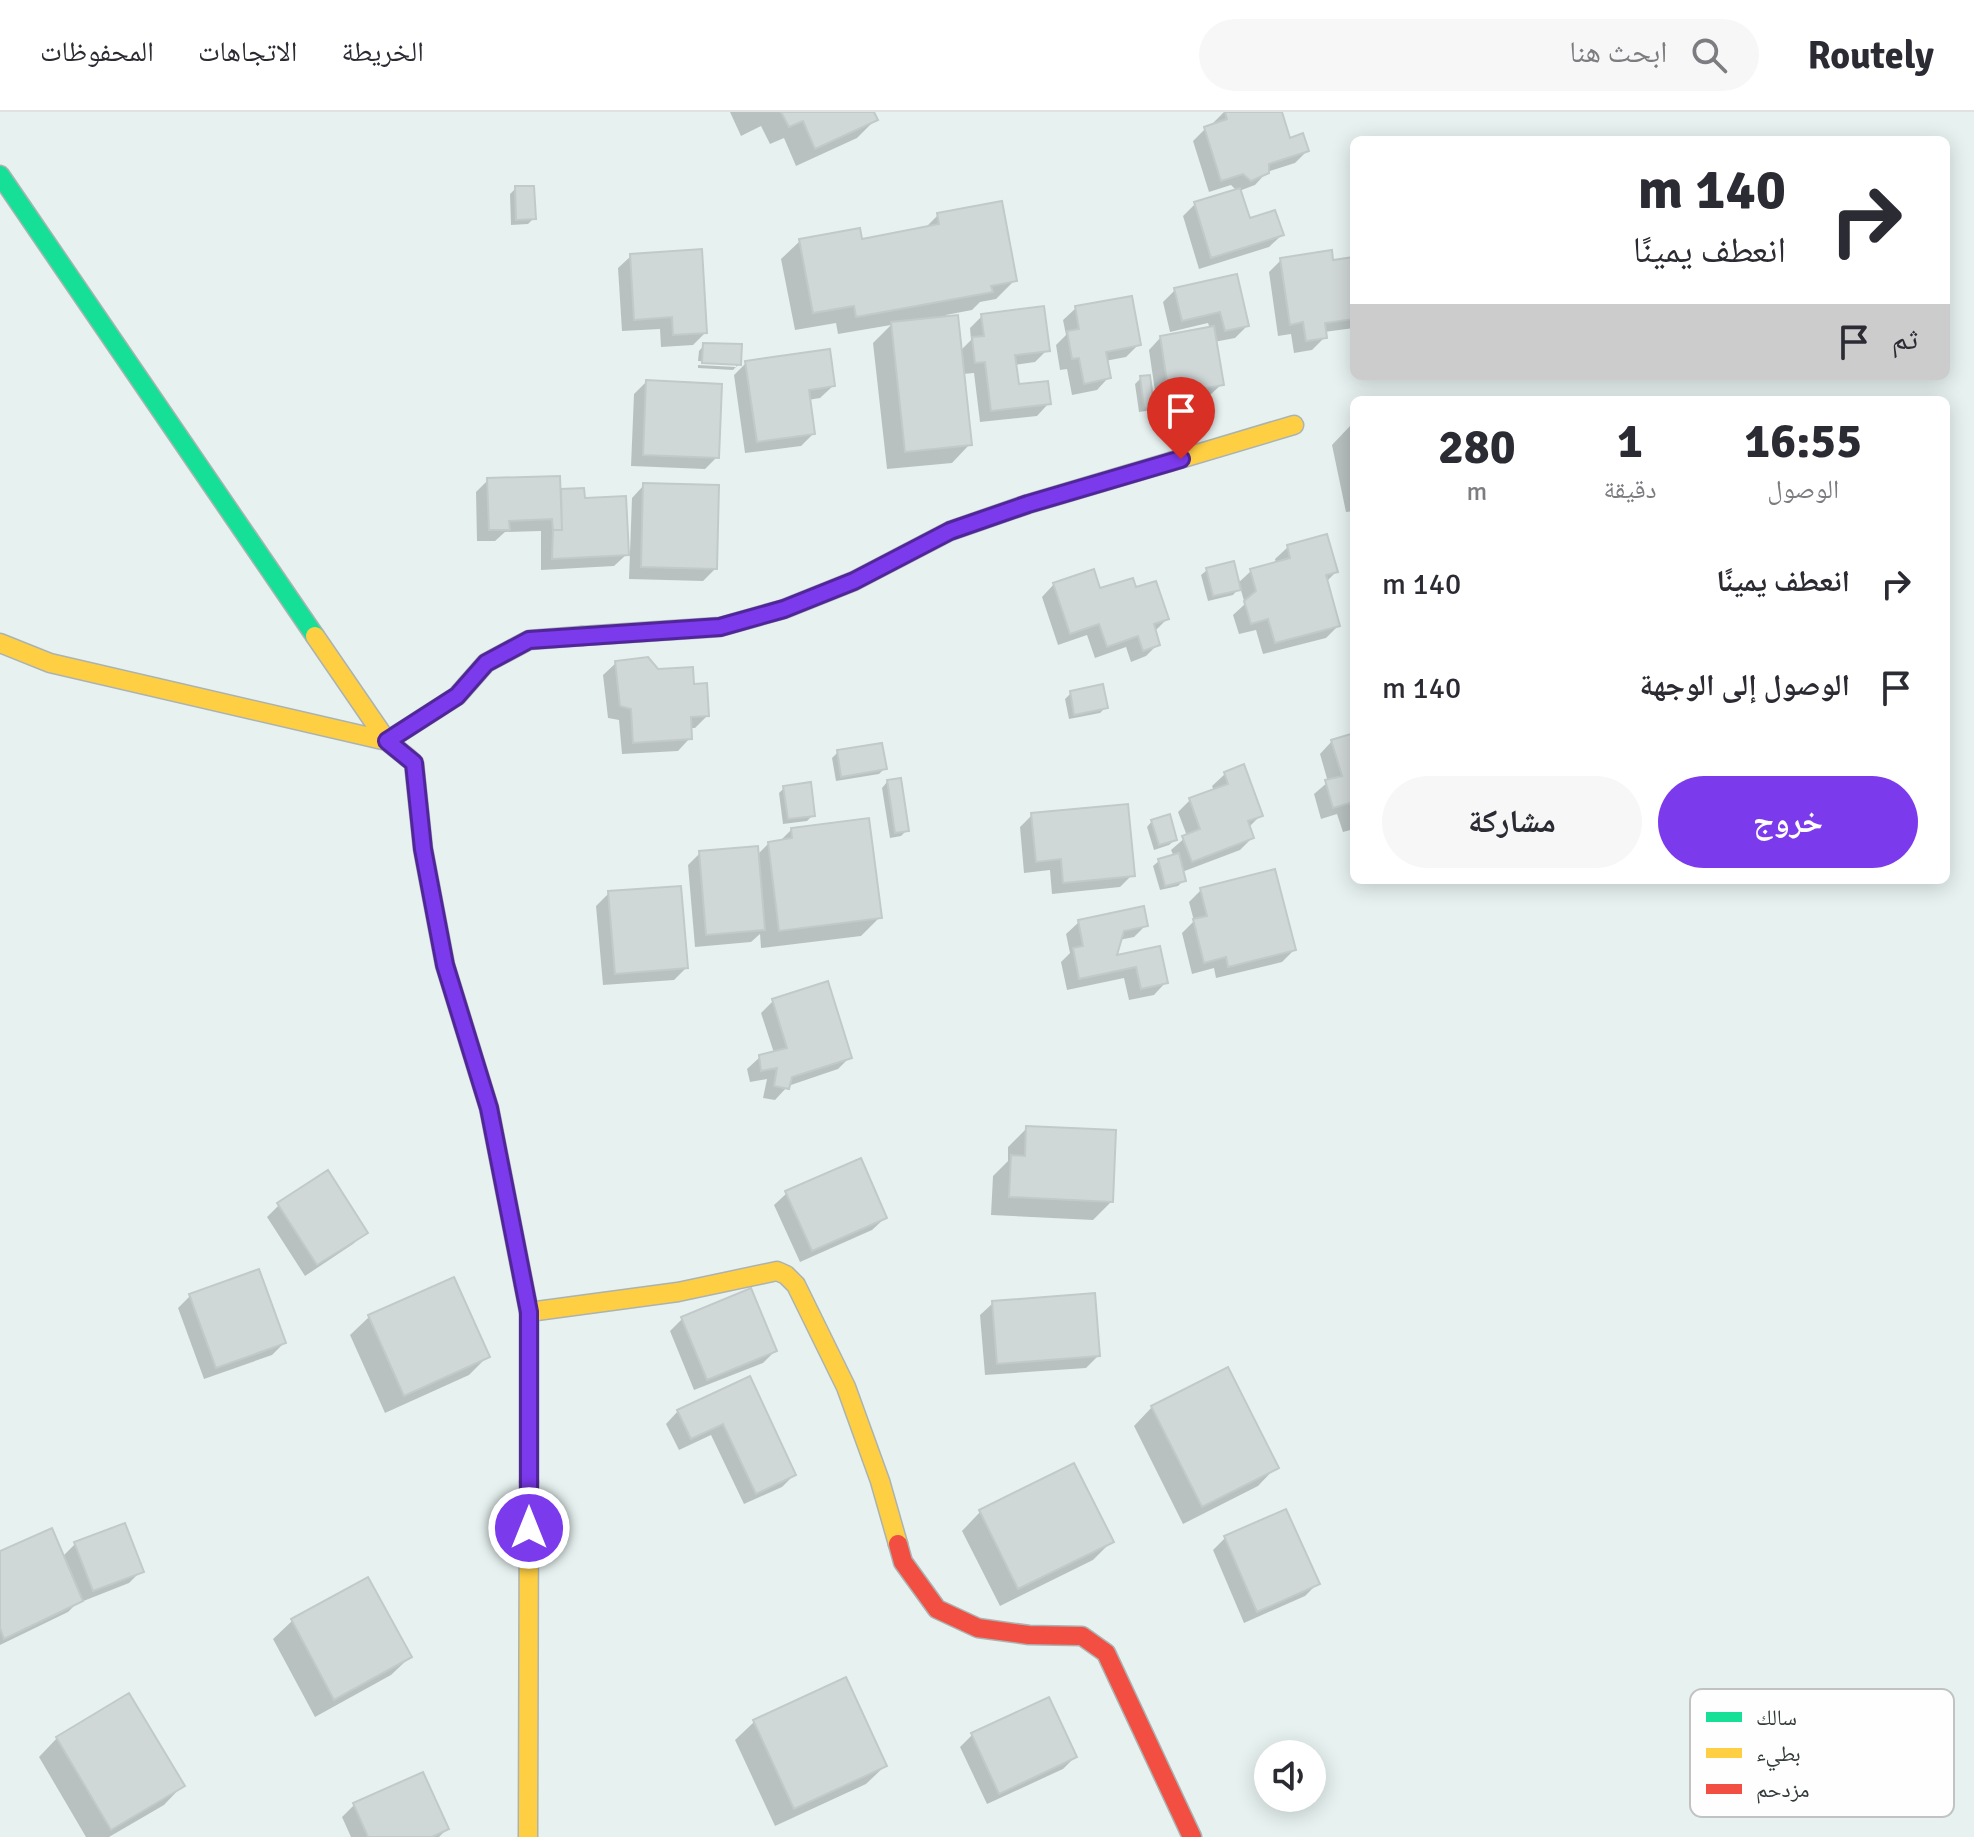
<!DOCTYPE html>
<html lang="ar">
<head>
<meta charset="utf-8">
<style>
	body { margin:0; font-family:Signika,"Noto Naskh Arabic",sans-serif; background:#f7f7f7; color:#2b2b33; direction:rtl; height:100vh; display:flex; flex-direction:column; font-size:30px; white-space:nowrap }
	* { box-sizing:border-box; margin:0 }
	p { font-size:26px; color:#7c7c81 }
	.icon { flex:none; width:44px; height:44px; fill:none; stroke:currentColor; stroke-width:2; stroke-linecap:round; stroke-linejoin:round }
	.map { position:relative; flex:1; overflow:hidden; direction:ltr }
	.details { position:absolute; left:1350px; top:284px; width:600px; height:488px; display:flex; flex-direction:column; background:#fff; border-radius:12px; box-shadow:0 4px 20px #0003; direction:rtl }
	.details>* { flex:none }
	.hud { position:absolute; left:1350px; top:24px; width:600px; height:244px; border-radius:12px; box-shadow:0 4px 20px #0003; direction:rtl; background:#fff; color:#2b2b33; overflow:hidden }
	.buttons { position:absolute; left:1254px; top:1628px; display:grid; gap:16px }
	.buttons a { display:grid; place-items:center; width:72px; height:72px; border-radius:50%; background:#fff; box-shadow:0 4px 20px #0003; font-size:40px }
	.pin { position:absolute; display:grid; place-items:center; width:68px; height:68px; color:#fff; margin:-82px -34px; border-radius:50% 50% 50% 0; rotate:-45deg; box-shadow:0 0 8px #0007 }
	.pin .icon { rotate:45deg }
	.me { position:absolute; width:88px; margin:-44px; rotate:0deg; stroke-linejoin:round; filter:drop-shadow(0 0 6px #0008) }
	.turn { display:flex; align-items:center; gap:28px; height:168px; padding:0 32px; font-size:36px }
	.turn .icon { width:104px; height:104px; stroke-width:2.5 }
	.turn b { display:block; font-size:56px; line-height:68px }
	.then { display:flex; align-items:center; height:76px; padding:0 32px; background:#0003; gap:16px; font-size:30px }
	.eta { display:flex; justify-content:space-evenly; align-items:center; height:136px; text-align:center }
	.eta b { font-size:48px; font-weight:700; line-height:56px }
	.button { display:flex; gap:16px; margin-top:auto; padding:16px 32px }
	.button a { flex:1; height:92px; border-radius:48px; background:#7c3aed; color:#fff; font-size:32px; font-weight:700; line-height:92px; text-align:center }
	.button a+a { background:#f7f7f7; color:#2b2b33 }
	ul { padding:0; list-style:none }
	li { display:flex; align-items:center; gap:24px; height:104px; padding:0 32px }
	li div { flex:1 }
	li b { display:block; font-size:30px }
	li em { font-style:normal }
	header { display:flex; align-items:center; gap:48px; box-sizing:border-box; height:112px; padding:0 40px; background:#fff; border-bottom:2px solid #e1e1e2 }
	header strong { font-size:38px }
	nav { display:flex; gap:44px; margin-inline-start:auto; font-size:28px }
	.search { width:560px; height:72px; background:#f7f7f7; display:flex; align-items:center; gap:20px; box-sizing:border-box; padding:0 28px; border-radius:44px; color:#7c7c81; font-size:30px }
	.map>svg:first-child { display:block }
	.shadow { fill:#0003 }
	.building { fill:#d0d8d7; stroke:#c2cac9; stroke-width:2 }
	.lines { fill:none; stroke-linecap:round; stroke-linejoin:round }
	.fast-casing { stroke:#abb3b2; stroke-width:21 }
	.slow-casing { stroke:#abb3b2; stroke-width:21 }
	.jam-casing { stroke:#abb3b2; stroke-width:21 }
	.fast { stroke:#16e098; stroke-width:18 }
	.slow { stroke:#ffcf43; stroke-width:18 }
	.jam { stroke:#f24e42; stroke-width:18 }
	.route-casing { stroke:#51269a; stroke-width:20 }
	.route { stroke:#7c3aed; stroke-width:14 }
	.key { fill:#fefefe; stroke:#c1c3c3; stroke-width:2 }
	.key-label { font-size:22px; fill:#323a3a }
</style>
</head>
<body>
<header>
<strong>Routely</strong>
<div class="search"><svg class="icon" aria-label="search" viewBox="0 0 24 24"><circle cx="10" cy="10" r="6"/><path d="M15 15l6 6"/></svg>ابحث هنا</div>
<nav><a>الخريطة</a><a>الاتجاهات</a><a>المحفوظات</a></nav>
</header>
<div class="map">
<svg width="1974" height="1725" viewBox="0 0 1974 1725">
	<rect width="100%" height="100%" fill="#e7f2f0"/>
	<path class="shadow" d="M730 0H872L875 8 857 26 796 54 784 26 770 32 761 14 741 24Z
		M1224 0H1280L1289 28 1307 39 1295 51 1267 60 1255 73 1239 79 1249 108 1282 123 1269 135 1199 157 1183 104 1195 92 1237 79 1231 73 1209 80 1193 29 1205 17 1214 14 1213 11Z
		M516 76 534 106 528 112 511 113 510 82Z
		M938 103 1015 168 996 187 980 190 972 198 946 203 960 239 971 228 970 216 982 204 1047 238 1035 250 1014 253 1017 274 1049 291 1037 304 980 310 974 261 963 262 970 332 952 351 887 357 873 231 891 213 838 222 836 211 795 218 781 147 800 129H860L924 117Z
		M631 144 705 221 693 233 661 235 660 217 622 219 618 156Z
		M1354 147V216L1324 220 1325 225 1312 238 1294 241 1291 222 1278 224 1269 160 1281 148 1332 150Z
		M1236 164 1247 214 1235 226 1214 230 1222 272 1209 284 1157 293 1149 238 1161 225 1210 217 1208 211 1170 220 1163 190 1175 178Z
		M1076 196 1138 233 1126 245 1105 249 1109 265 1097 278 1072 283 1067 257 1060 258 1056 233 1066 223 1063 208Z
		M704 233 739 252 736 255V251L698 249 699 239Z
		M746 251 833 274 820 286 808 288 813 322 801 334 745 341 734 263Z
		M698 253 736 255 733 258 698 256Z
		M1141 266 1152 294 1146 299 1139 300 1135 272Z
		M646 270 717 345 705 357 631 354 634 282Z
		M1165 300 1188 316 1183 322 1162 325 1159 306Z
		M1350 314H1354V399L1346 400 1332 333Z
		M488 368 559 379 582 378 583 388 627 442 614 454 541 458V419L505 420 495 429H477L476 380Z
		M644 373 715 457 703 469 629 467 632 386Z
		M1288 435 1336 460 1326 470 1338 514 1326 526 1263 542 1256 518 1239 522 1233 503 1245 492 1240 475 1233 483 1208 489 1201 463 1207 458 1237 472 1251 459 1276 452 1275 447Z
		M1054 472 1099 479 1135 478 1167 507 1154 520 1158 532 1146 544 1131 550 1126 535 1095 546 1087 523 1058 533 1042 485Z
		M616 551 657 559 692 574 707 604 695 616H689L690 626 678 639 622 642 619 608 608 606 603 563Z
		M1071 581 1106 595 1100 601 1069 607 1065 587Z
		M1354 623V717L1343 720 1337 702 1321 707 1314 682 1328 670 1320 642 1332 629Z
		M838 640 885 656 879 662 836 669 832 646Z
		M1225 662 1261 703 1248 716 1252 726 1240 738 1182 760 1184 768 1178 774 1160 778 1153 754 1159 749 1174 745 1171 738 1187 724 1178 700 1190 688 1214 679 1212 674Z
		M887 670 907 718 901 724 890 726 882 676Z
		M784 676 813 703 807 709 783 712 779 681Z
		M1032 703 1132 763 1120 775 1052 782 1050 758 1024 761 1020 715Z
		M1152 709 1175 728 1169 733 1154 738 1147 715Z
		M791 718 879 806 861 824 761 836 760 822 751 830 695 835 688 753 700 741 757 743 769 731 779 730Z
		M1201 778 1294 838 1282 850 1216 866 1214 856 1192 862 1182 821 1194 809 1189 790Z
		M609 781 686 856 674 868 603 873 596 794Z
		M1079 810 1146 813 1134 825 1119 828 1114 845 1159 836 1166 870 1154 883 1129 888 1124 866 1067 878 1061 850 1070 841 1066 822Z
		M773 889 850 945 838 957 788 974 775 988 763 986 767 967 750 970 747 957 760 945 774 941 761 901Z
		M1027 1016 1112 1089 1093 1108 991 1103 993 1064 1008 1049V1035Z
		M787 1081 885 1106 872 1118 800 1150 774 1093Z
		M279 1093 365 1120 353 1132 305 1164 267 1105Z
		M190 1184 284 1231 272 1243 204 1267 178 1196Z
		M993 1191 1098 1244 1086 1256 985 1263 980 1203Z
		M369 1205 487 1245 469 1263 385 1301 350 1223Z
		M682 1207 775 1239 763 1251 694 1278 670 1219Z
		M749 1266 794 1363 782 1375 744 1392 711 1323 679 1338 666 1312 678 1299Z
		M1152 1295 1276 1355 1258 1374 1183 1412 1134 1314Z
		M980 1400 1111 1430 1093 1448 1000 1494 962 1419Z
		M1225 1426 1317 1472 1305 1484 1244 1511 1213 1438Z
		M75 1432 141 1459 129 1471 81 1490 80 1488 68 1500 0 1533V1441L62 1445Z
		M368 1467 410 1545 391 1563 315 1605 273 1527 292 1509Z
		M845 1568 885 1654 866 1672 775 1714 735 1628 754 1610Z
		M972 1623 1075 1645 1063 1657 987 1692 960 1635Z
		M57 1626 182 1674 164 1693 109 1725H86L39 1645Z
		M354 1693 447 1717 439 1725H351L342 1705Z"/>
	<path class="building" d="M781 0H874L878 8 815 37 803 9 789 15Z
		M1225 0H1282L1290 26 1303 21 1309 39 1269 52V61L1251 69 1243 62 1221 69 1204 15 1227 7Z
		M515 74H534L536 107 516 108Z
		M1240 76 1250 106 1275 98 1284 123 1211 146 1194 90Z
		M1002 89 1017 169 991 174 993 180 856 205 854 194 813 201 799 127 860 116 862 127 939 112 937 101Z
		M702 137 707 221 673 223 672 205 634 208 630 142Z
		M1332 138 1333 148 1354 145V207L1325 211 1327 226 1306 229 1303 210 1290 213 1280 146Z
		M1237 162 1249 214 1225 219 1220 200 1182 209 1174 176Z
		M1132 184 1141 233 1106 240 1111 266 1084 272 1079 246 1072 247 1067 219 1079 217 1075 194Z
		M1044 194 1050 239 1015 243 1019 272 1048 269 1051 292 991 299 985 250 975 251 972 225 984 224 981 202Z
		M958 203 972 333 905 340 891 210Z
		M1214 214 1224 273 1169 282 1160 224Z
		M703 231 742 232 741 253 702 251Z
		M830 237 835 274 809 278 815 322 757 330 745 249Z
		M1150 263 1154 295 1144 296 1140 264Z
		M646 268 722 272 719 346 643 343Z
		M1187 294 1191 317 1167 320 1164 298Z
		M560 364 562 418H553L552 407 509 409 510 418H489L487 366Z
		M643 371 719 373 717 457 641 455Z
		M584 376 585 386 626 384 629 443 552 447 553 418H562L561 377Z
		M1327 422 1338 460 1326 463 1340 514 1275 531 1268 507 1251 512 1244 489 1256 479 1250 457 1290 446 1287 433Z
		M1234 449 1241 478 1213 484 1206 456Z
		M1094 457 1100 476 1133 466 1136 475 1156 469 1169 507 1154 512 1160 533 1143 539 1138 524 1107 535 1099 512 1070 522 1053 471Z
		M648 545 658 557 693 555 694 572 707 571 709 604 691 605 692 627 633 631 631 597 620 594 615 549Z
		M1103 572 1108 596 1074 603 1070 579Z
		M1354 621V705L1350 691 1333 696 1325 668 1342 664 1331 628Z
		M882 631 887 657 841 665 837 638Z
		M1244 652 1263 704 1248 709 1254 726 1192 750 1182 724 1200 717 1189 686 1228 672 1224 660Z
		M901 666 909 719 895 721 887 668Z
		M811 670 815 704 788 707 783 674Z
		M1128 692 1135 764 1063 771 1061 747 1036 750 1031 701Z
		M1170 702 1177 728 1159 733 1151 708Z
		M869 706 882 806 779 819 768 730 792 726 791 716Z
		M758 734 765 818 706 823 699 739Z
		M1179 741 1186 769 1165 774 1158 747Z
		M1275 757 1296 838 1228 855 1226 845 1204 851 1193 807 1207 804 1200 776Z
		M681 774 688 856 615 862 608 779Z
		M1144 794 1148 814 1124 819 1117 843 1160 834 1168 871 1141 877 1136 855 1079 867 1073 836 1083 834 1078 808Z
		M828 869 852 946 792 965 789 977 774 974 777 956 761 959 759 943 787 936 772 887Z
		M1026 1014 1116 1018 1113 1090 1009 1085 1011 1043 1025 1044Z
		M861 1046 887 1106 812 1139 785 1079Z
		M328 1058 368 1121 317 1153 277 1091Z
		M259 1157 286 1231 216 1256 189 1182Z
		M454 1165 490 1245 404 1284 368 1203Z
		M751 1176 777 1239 707 1268 681 1205Z
		M1095 1181 1100 1244 997 1252 992 1189Z
		M1228 1255 1279 1356 1202 1395 1151 1294Z
		M750 1264 796 1363 756 1382 723 1312 691 1327 677 1298Z
		M1074 1351 1114 1430 1018 1477 979 1398Z
		M1286 1397 1320 1472 1257 1500 1224 1424Z
		M125 1411 144 1460 93 1479 74 1430Z
		M52 1416 83 1489 4 1527 0 1516V1439Z
		M368 1465 412 1545 334 1588 291 1507Z
		M846 1565 887 1654 794 1697 753 1608Z
		M129 1581 185 1674 111 1718 56 1625Z
		M1049 1585 1077 1645 999 1682 971 1621Z
		M423 1660 449 1717 432 1725H368L353 1691Z"/>
	<g class="lines">
		<defs>
			<path id="fast" d="M0 63 315 524
				M582 524 720 515 784 497 854 469 950 419 1028 392 1170 350
				M408 646 414 651 423 737 445 853 489 996 529 1200V1370"/>
			<path id="slow" d="M1170 350 1294 313
				M315 524 387 629 457 584 486 551 529 528 582 524
				M0 531 50 551 387 629 408 646
				M529 1200 678 1180 777 1159 786 1163 796 1173 846 1275 880 1369 898 1432
				M528 1725 529 1370"/>
			<path id="jam" d="M898 1432 903 1450 937 1497 978 1516 1029 1523 1082 1524 1106 1541 1192 1725"/>
		</defs>
		<use href="#fast" class="fast-casing"/>
		<use href="#slow" class="slow-casing"/>
		<use href="#jam" class="jam-casing"/>
		<use href="#fast" class="fast"/>
		<use href="#slow" class="slow"/>
		<use href="#jam" class="jam"/>
	</g>
	<g class="lines">
		<defs>
			<path id="route" d="M529 1416V1200L489 996 445 853 423 737 414 651 387 629 457 584 486 551 529 528 720 515 784 497 854 469 950 419 1028 392 1181 347"/>
		</defs>
		<use href="#route" class="route-casing"/>
		<use href="#route" class="route"/>
	</g>
	<rect x="1690" y="1577" width="264" height="128" rx="12" class="key"/>
	<rect x="1706" y="1600" width="36" height="10" fill="#16e098"/>
	<rect x="1706" y="1636" width="36" height="10" fill="#ffcf43"/>
	<rect x="1706" y="1672" width="36" height="10" fill="#f24e42"/>
	<g class="key-label">
		<text x="1756" y="1613">سالك</text>
		<text x="1756" y="1649">بطيء</text>
		<text x="1756" y="1685">مزدحم</text>
	</g>
</svg>
<div class="buttons">
<a><svg class="icon" aria-label="sound" viewBox="0 0 24 24"><path d="M4 9h4l5-4v14l-5-4H4zM17 9q2 3 0 6"/></svg></a>
</div>
<div class="pin" style="left:1181px;top:347px;background:#d93025"><svg class="icon" aria-label="arrive" viewBox="0 0 24 24"><path d="M6 21V4h12l-3 4 3 4H6"/></svg></div>
<svg class="me" style="left:529px;top:1416px" viewBox="-20 -20 40 40"><circle r="17" fill="#7c3aed" stroke="#fff" stroke-width="3"/><path d="M0-11L8 9 0 5-8 9z" fill="#fff"/></svg>
<div class="hud">
<div class="turn"><svg class="icon" aria-label="right" viewBox="0 0 24 24"><path d="M7 20v-9h11M14 6l5 5-5 5"/></svg><div><b>140 m</b>انعطف يمينًا</div></div>
<div class="then">ثم<svg class="icon" aria-label="arrive" viewBox="0 0 24 24"><path d="M6 21V4h12l-3 4 3 4H6"/></svg></div>
</div>
<section class="details">
<div class="eta">
<div><b>16:55</b><p>الوصول</p></div>
<div><b>1</b><p>دقيقة</p></div>
<div><b>280</b><p>m</p></div>
</div>
<ul>
<li><svg class="icon" aria-label="right" viewBox="0 0 24 24"><path d="M7 20v-9h11M14 6l5 5-5 5"/></svg><div><b>انعطف يمينًا</b></div><em>140 m</em></li>
<li><svg class="icon" aria-label="arrive" viewBox="0 0 24 24"><path d="M6 21V4h12l-3 4 3 4H6"/></svg><div><b>الوصول إلى الوجهة</b></div><em>140 m</em></li>
</ul>
<div class="button"><a>خروج</a><a>مشاركة</a></div>
</section>
</div>
</body>
</html>
